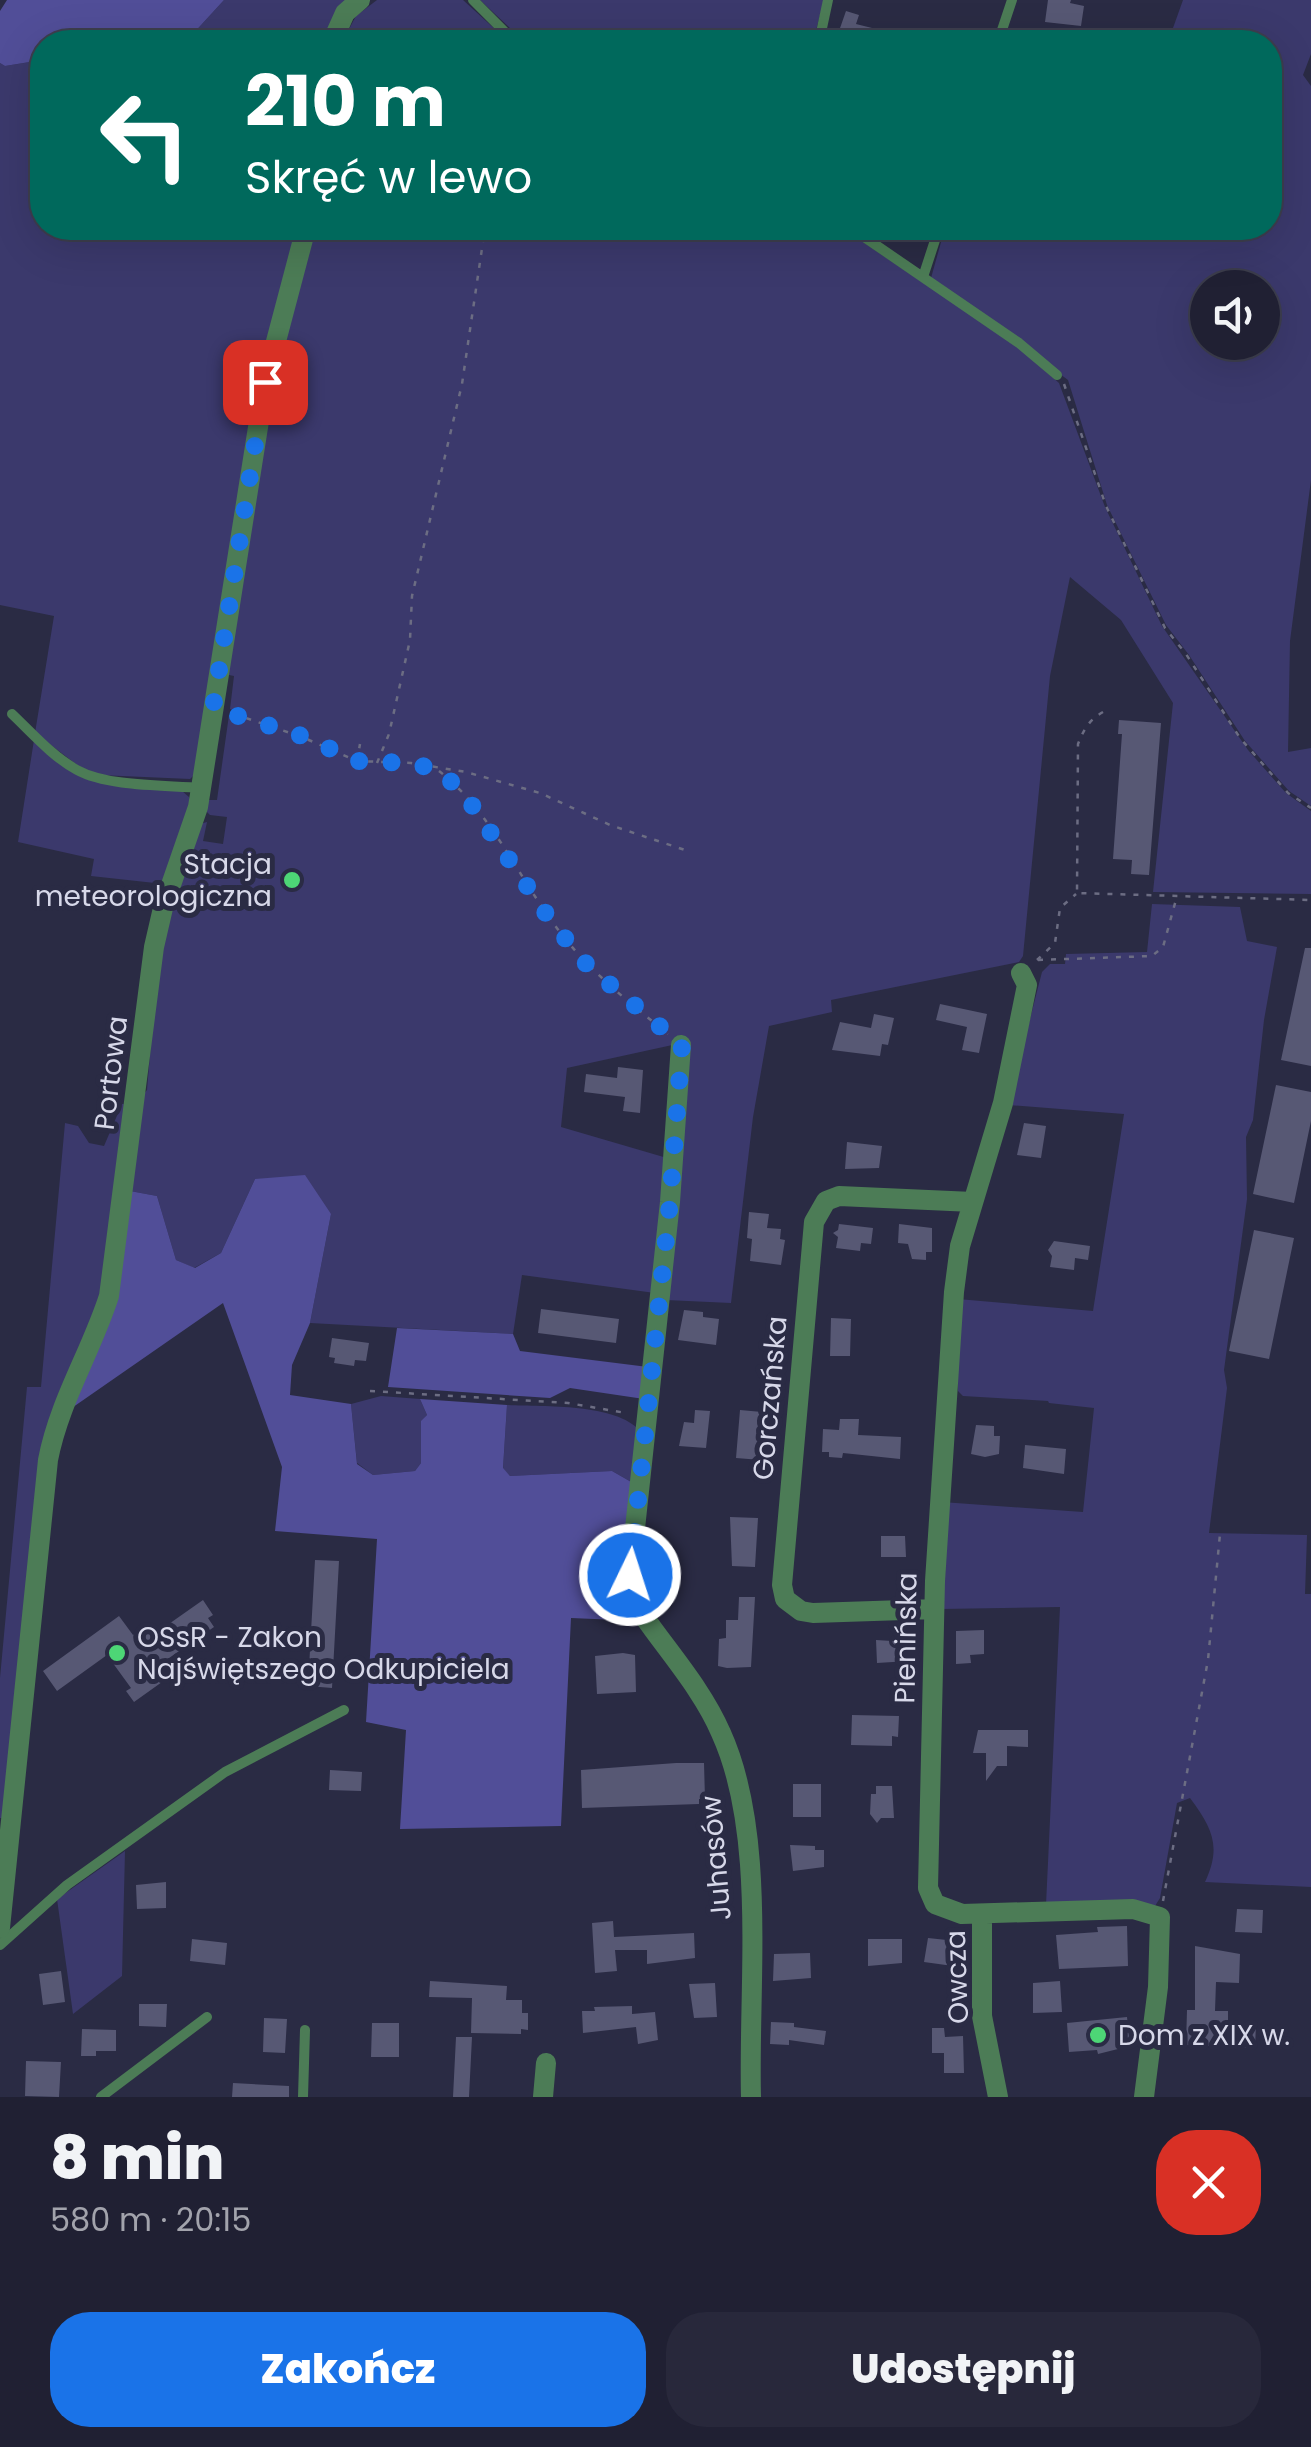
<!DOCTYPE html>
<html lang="pl">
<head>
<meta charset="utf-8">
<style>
	body { margin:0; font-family:Poppins,sans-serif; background:#28283b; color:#f1f3f6; height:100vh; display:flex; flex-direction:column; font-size:38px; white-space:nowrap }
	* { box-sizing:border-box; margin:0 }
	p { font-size:32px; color:#a2a3ac }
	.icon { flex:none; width:55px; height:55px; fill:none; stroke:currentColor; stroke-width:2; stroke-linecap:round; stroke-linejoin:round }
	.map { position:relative; height:2097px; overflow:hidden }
	.details { display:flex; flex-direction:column; background:#202033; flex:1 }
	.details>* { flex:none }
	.top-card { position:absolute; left:30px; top:30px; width:1252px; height:210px; border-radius:40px; box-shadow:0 10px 40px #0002,0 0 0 2px #3d3e4e; background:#00695c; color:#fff; overflow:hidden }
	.controls { position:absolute; left:1190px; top:270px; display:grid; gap:20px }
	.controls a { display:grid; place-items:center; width:90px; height:90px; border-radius:50%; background:#202033; box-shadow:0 10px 40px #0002,0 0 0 2px #3d3e4e; font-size:50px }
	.pin { position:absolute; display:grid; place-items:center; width:85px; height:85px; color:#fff; margin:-42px; border-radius:20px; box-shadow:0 5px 15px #0006 }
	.me { position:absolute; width:110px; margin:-55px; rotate:4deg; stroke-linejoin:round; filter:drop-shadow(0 0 8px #0008) }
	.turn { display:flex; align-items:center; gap:35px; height:210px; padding:0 50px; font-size:45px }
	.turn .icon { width:130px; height:130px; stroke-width:2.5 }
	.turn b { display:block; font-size:70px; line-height:85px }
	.round { display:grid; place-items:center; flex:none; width:105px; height:105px; border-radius:40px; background:#28283b }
	.head { display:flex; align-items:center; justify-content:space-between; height:170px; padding:0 50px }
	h1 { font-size:60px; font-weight:800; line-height:75px }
	.action { display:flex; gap:20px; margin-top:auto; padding:20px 50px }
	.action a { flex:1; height:115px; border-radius:40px; background:#1a73e8; color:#fff; font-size:40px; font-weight:800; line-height:115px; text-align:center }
	.action a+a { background:#28283b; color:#f1f3f6 }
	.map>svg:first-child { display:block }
	.green { fill:#3b396c; fill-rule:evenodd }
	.forest { fill:#514e98 }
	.building { fill:#575874 }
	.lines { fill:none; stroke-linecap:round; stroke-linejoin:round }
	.path { stroke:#6c6d83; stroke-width:2.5; stroke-dasharray:5 8; stroke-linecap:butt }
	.lane { stroke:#4c7c56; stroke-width:10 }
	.street { stroke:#4c7c56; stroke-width:20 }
	.route { stroke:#1a73e8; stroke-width:18; stroke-dasharray:0 32.4 }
	.poi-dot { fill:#4dd676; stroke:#2a2b44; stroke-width:4 }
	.labels { text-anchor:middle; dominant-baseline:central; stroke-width:10; stroke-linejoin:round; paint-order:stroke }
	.poi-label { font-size:28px; fill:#d7d8e9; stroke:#2a2b44; text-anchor:start }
	.street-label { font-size:28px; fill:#d7d8e9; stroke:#2a2b44 }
</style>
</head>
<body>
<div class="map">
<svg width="1311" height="2097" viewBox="0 0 1311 2097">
	<rect width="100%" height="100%" fill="#2a2b44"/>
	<path class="green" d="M224 0H353L329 42H150L191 36Z
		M377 0H463L509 42H342L356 16Z
		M480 0H824L813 42H525Z
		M1183 0H1311V54L1303 75 1311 86V480L1290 641 1288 752 1311 748V806L1289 791 1245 741 1189 655 1166 625 1107 505 1068 380 931 278 945 228H1270V42H1168ZM1208 288H1262V342H1208Z
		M42 60V228H301L196 773 190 779 99 775 80 767 35 733 54 616 0 605V63L5 66Z
		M310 228H842L1016 345 1059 383 1105 507 1162 626 1248 750 1286 793 1311 811V894L1153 892 1173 703 1121 620 1070 577 1050 676 1023 956 1019 962 831 1000 832 1012 769 1026 753 1117 731 1303 666 1300 677 1044 567 1068 561 1127 667 1158 655 1293 522 1275 513 1334 310 1323 331 1214 255 1179 221 1253 194 1268 176 1260 157 1196 130 1191 142 1096 147 1090 159 948 200 824 207 822 203 841 223 844 227 817 210 815 205 810 208 800H217L229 715 242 719 243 713 230 709 234 676 224 674 268 389Z
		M34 740 78 774 182 791 189 797 191 808 164 884 91 876 94 859 18 842Z
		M1152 904 1240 907 1247 941 1277 947 1264 1020 1253 1120 1246 1137 1247 1199 1224 1370 1227 1388 1209 1533 1307 1535 1305 1594H1311V1887L1205 1882C1222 1846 1212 1828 1190 1798L1177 1803 1160 1898 1155 1906 1046 1905 1060 1607 941 1609 942 1502 1083 1512 1094 1408 1049 1403 1048 1401 963 1396 958 1391V1299L1093 1311 1124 1114 1008 1105 1042 972 1050 964H1065L1066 954 1147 952Z
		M122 1104H130L103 1296 58 1404 4 1818H0V1678L27 1387H41L65 1123 78 1126 89 1143 104 1146Z
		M381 1396 420 1399 427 1415 422 1421 421 1463 415 1471 373 1475 357 1463 351 1404Z
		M507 1405C543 1407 616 1403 640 1431L633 1483 612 1471 510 1476 503 1469Z
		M125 1851 122 1976 73 2014 57 1899Z"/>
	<path class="forest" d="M7 0H224L191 36 150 42H42V60L5 66 0 63V11Z
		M305 1175 331 1214 310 1323 292 1365 290 1395 351 1404 357 1464 373 1475 415 1471 421 1463V1421L427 1415 420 1399 507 1405 503 1468 510 1476 612 1471 633 1483 641 1621 571 1618 561 1826 400 1829 406 1730 366 1722 377 1539 275 1531 282 1467 223 1303 66 1412 130 1191 157 1196 176 1260 195 1268 221 1253 255 1179Z
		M397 1328 513 1334 520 1351 648 1367 644 1399 570 1388 550 1398 388 1387Z"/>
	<path class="building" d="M1048 0H1071L1070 3 1084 6 1081 26 1045 22Z
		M846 11 859 15 856 24 912 38 911 42H869L839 31Z
		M1119 720 1161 723 1149 875 1131 874 1132 860 1113 859 1122 734H1118Z
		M1305 948H1311V1066L1281 1060Z
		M940 1004 987 1014 979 1053 962 1050 967 1027 936 1020Z
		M874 1014 894 1018 888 1045 882 1044 880 1056 832 1050 840 1022 871 1028Z
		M618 1067 643 1070 640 1113 623 1111 625 1097 584 1092 586 1074 617 1078Z
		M1276 1085 1311 1092V1121L1294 1203 1253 1194Z
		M1024 1123 1046 1126 1041 1158 1017 1155Z
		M847 1142 882 1146 879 1168 845 1169Z
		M749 1212 769 1214 767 1228 781 1229 780 1239 785 1240 781 1265 750 1261 752 1239 747 1238Z
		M839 1224 873 1228 871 1244 861 1243 860 1251 836 1248 838 1237 833 1233 838 1230Z
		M899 1224 932 1228V1252H926V1260L912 1259 908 1244 898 1243Z
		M1254 1230 1294 1238 1269 1359 1229 1351Z
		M1054 1241 1090 1246 1088 1260 1075 1258 1074 1270 1050 1267 1052 1256 1048 1250Z
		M541 1309 619 1319 616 1343 538 1333Z
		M684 1310 703 1312V1317L719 1319 716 1345 678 1340Z
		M831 1318 851 1319 850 1356H830Z
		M332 1338 369 1343 366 1361 355 1360 354 1366 334 1363 335 1358 329 1357Z
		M695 1410 710 1411 706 1448 679 1446 684 1422 694 1423Z
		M740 1410 762 1412 761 1460 736 1458Z
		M840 1419H859L858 1435 901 1437 900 1459 843 1453 842 1458 829 1457V1452H822L823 1429 839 1430Z
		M976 1425 994 1426V1436H1000L999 1454 985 1457 971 1454Z
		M1025 1445 1066 1449 1064 1474 1023 1468Z
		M730 1517 758 1518 755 1567 732 1566Z
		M881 1536H905L906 1557H881Z
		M315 1560 339 1561 332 1688 308 1686Z
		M739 1597H755L751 1667 727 1668 718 1666 719 1639 726 1638V1620H738Z
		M203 1600 213 1615 208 1618 214 1627 156 1667 158 1670 155 1672 162 1682 134 1702 126 1691 131 1688 107 1655 57 1691 43 1671 119 1616 133 1635 143 1628 156 1633Z
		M984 1630V1654L970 1655 971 1663 956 1664V1631Z
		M876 1640 908 1642 909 1661 877 1663Z
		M623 1653 635 1655 636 1692 597 1694 595 1656Z
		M852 1715 899 1716 898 1737 892 1736V1746L851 1745Z
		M978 1730H1028V1747L1007 1746V1766H997L986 1781V1753H973Z
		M676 1763H704L705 1799H699V1804L582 1808 581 1770Z
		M330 1770 362 1772 361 1791 329 1790Z
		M793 1784H821V1817H793Z
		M876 1786H892L894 1818H881L877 1823 870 1814 871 1794H876Z
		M790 1845 815 1846V1850H824V1867L793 1871Z
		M166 1882V1908L137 1909 136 1885Z
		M1237 1909 1263 1910 1262 1933 1235 1932Z
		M613 1921 614 1937 694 1933 695 1958 647 1964V1950H615L617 1971 595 1973 592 1923Z
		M1127 1926 1128 1966 1059 1969 1056 1935 1098 1932 1097 1927Z
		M928 1938 956 1941 953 1966 924 1962Z
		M192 1939 227 1943 225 1965 190 1961Z
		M868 1939H902V1963L868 1966Z
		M1195 1946 1240 1954 1239 1983 1216 1982 1215 2011H1228V2023L1256 2024 1255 2048 1186 2045 1187 2010H1195Z
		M810 1953 811 1978 773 1981 774 1954Z
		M61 1971 65 2002 43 2005 39 1974Z
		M430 1981 507 1986 506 2000H522V2013H528V2030L521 2029V2034L471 2033 472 1998 429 1997Z
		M1060 1981 1062 2012 1033 2013V1983Z
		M715 1983 717 2017 694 2018 689 1984Z
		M139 2004H167L166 2027 139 2026Z
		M632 2006V2014L655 2012 658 2040 638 2044 636 2027 583 2033 582 2011H595L594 2007Z
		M1127 2017 1130 2046 1098 2054 1097 2050 1069 2052 1067 2023Z
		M264 2018 287 2019 285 2053 263 2052Z
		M771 2022 794 2023V2027L826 2031 824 2045 789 2040V2045L770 2044Z
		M372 2023H399V2057H371Z
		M932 2028H944L945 2037 963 2036 964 2073H944V2053H932Z
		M82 2029 116 2030V2051H96V2056H81Z
		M456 2037H472L469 2097H453Z
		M26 2061 61 2062 59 2097 25 2096Z
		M233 2083 289 2086V2097H232Z"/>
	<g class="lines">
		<path class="path" d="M1064 384 1106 506 1165 628 1186 654 1240 738 1288 793 1311 808
			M1103 712C1089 720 1084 729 1078 744L1077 893 1311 900
			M234 714 302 737 357 761 411 763 466 772 540 793 610 825 685 850
			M357 761 360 744
			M377 763 389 734 410 640 412 596 462 384 485 228
			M439 771C488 809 515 870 551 920 583 966 625 999 668 1034
			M1037 960 1055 943 1060 908 1076 894
			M1038 960 1152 956 1163 947 1177 896
			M370 1391 568 1403 626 1413
			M1163 1901 1208 1660 1220 1534"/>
		<path class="lane" d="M473 0 515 42
			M819 42 828 0
			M998 42 1012 0
			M851 228 1019 343 1057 375
			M923 277 939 228
			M12 714C33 734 52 756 77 770 108 787 165 785 201 788
			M0 1945 67 1885 225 1772 344 1710
			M101 2097 207 2017
			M303 2097 305 2030"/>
		<path class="street" d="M332 42 345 13 360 0
			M1021 973 1027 985 1003 1103 960 1246 954 1292 935 1581 928 1888 935 1904 962 1914 1133 1909 1160 1917 1158 1987 1144 2097
			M681 1045 670 1202 630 1575 637 1603 645 1618C671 1655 703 1691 721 1733 767 1834 748 1986 751 2097
			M934 1609 813 1613 801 1611 785 1599 782 1585 814 1222 826 1201 839 1196 973 1202
			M982 1914V2016L998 2097
			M0 1928 48 1460C59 1402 91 1352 109 1296L154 947 163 908 198 807 265 383 306 228
			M543 2097 546 2063"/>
	</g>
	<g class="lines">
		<path class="route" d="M265 382 213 708 302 736 357 761 411 763 438 770 463 792 551 921 588 966 682 1045 670 1202 630 1575"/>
	</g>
	<g class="poi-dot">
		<circle cx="292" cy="880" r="10"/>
		<circle cx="117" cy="1653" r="10"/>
		<circle cx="1098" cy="2035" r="10"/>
	</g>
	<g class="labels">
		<g class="poi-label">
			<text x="272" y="864" text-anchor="end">Stacja<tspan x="272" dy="32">meteorologiczna</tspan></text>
			<text x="137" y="1637">OSsR - Zakon<tspan x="137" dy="32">Najświętszego Odkupiciela</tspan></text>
			<text x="1118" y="2035">Dom z XIX w.</text>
		</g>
		<g class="street-label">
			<text transform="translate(111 1073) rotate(-83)">Portowa</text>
			<text transform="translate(770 1398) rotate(-85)">Gorczańska</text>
			<text transform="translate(906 1638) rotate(-89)">Pienińska</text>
			<text transform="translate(716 1858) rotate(-95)">Juhasów</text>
			<text transform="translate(957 1977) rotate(-92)">Owcza</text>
		</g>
	</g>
</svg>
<div class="controls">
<a><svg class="icon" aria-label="sound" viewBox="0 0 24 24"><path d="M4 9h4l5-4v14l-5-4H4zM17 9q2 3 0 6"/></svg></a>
</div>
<div class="pin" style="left:265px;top:382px;background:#d93025"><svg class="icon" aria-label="arrive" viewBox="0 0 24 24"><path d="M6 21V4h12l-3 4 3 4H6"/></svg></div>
<svg class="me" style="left:630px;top:1575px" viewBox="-20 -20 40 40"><circle r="17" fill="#1a73e8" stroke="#fff" stroke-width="3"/><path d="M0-11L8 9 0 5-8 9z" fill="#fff"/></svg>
<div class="top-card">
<div class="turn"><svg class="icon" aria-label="left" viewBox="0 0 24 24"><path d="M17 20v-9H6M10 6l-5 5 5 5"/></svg><div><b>210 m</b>Skręć w lewo</div></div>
</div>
</div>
<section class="details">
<div class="head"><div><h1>8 min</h1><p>580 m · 20:15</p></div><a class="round" style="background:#d93025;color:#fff"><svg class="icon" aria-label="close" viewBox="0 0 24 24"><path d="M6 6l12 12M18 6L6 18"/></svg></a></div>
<div class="action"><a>Zakończ</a><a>Udostępnij</a></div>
</section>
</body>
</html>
